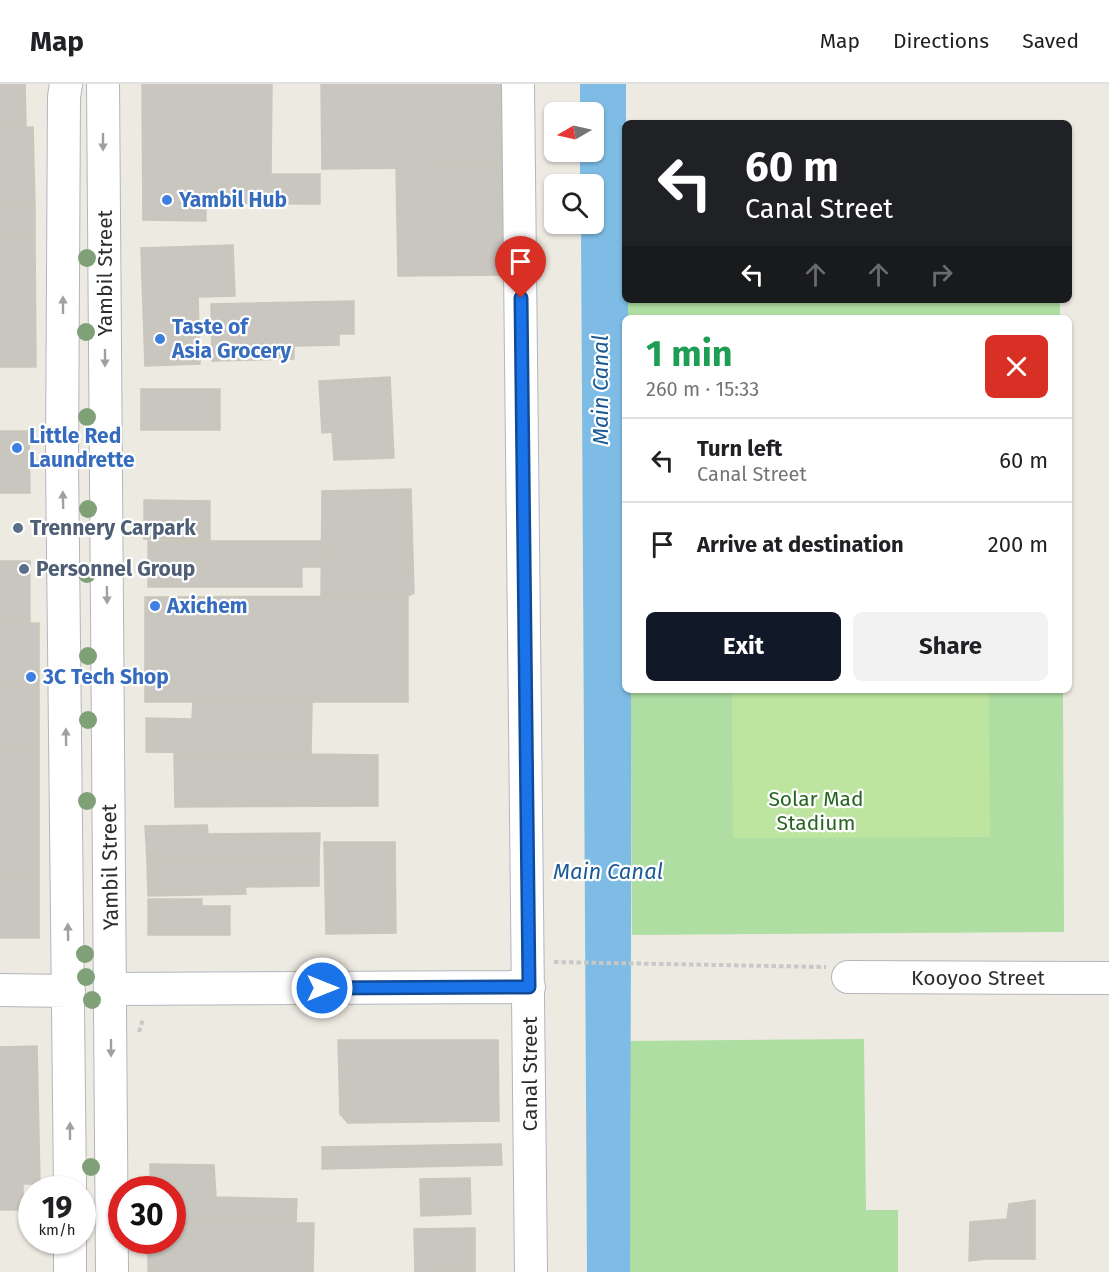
<!DOCTYPE html>
<html lang="en">
<head>
<meta charset="utf-8">
<style>
	body { margin:0; font-family:"Fira Sans",sans-serif; background:#f2f2f2; color:#202124; height:100vh; display:flex; flex-direction:column; font-size:22px; white-space:nowrap }
	* { box-sizing:border-box; margin:0 }
	p { font-size:20px; color:#757577 }
	.icon { flex:none; width:33px; height:33px; fill:none; stroke:currentColor; stroke-width:2; stroke-linecap:round; stroke-linejoin:round }
	.map { position:relative; flex:1; overflow:hidden }
	.details { position:absolute; left:622px; top:231px; width:450px; height:378px; display:flex; flex-direction:column; background:#fff; border-radius:9px; box-shadow:0 2px 4px #0004 }
	.details>* { flex:none }
	.guide { position:absolute; left:622px; top:36px; width:450px; height:183px; border-radius:9px; box-shadow:0 2px 4px #0004; background:#202124; color:#fff; overflow:hidden }
	.needle { width:39px; rotate:261deg }
	.tools { position:absolute; left:544px; top:18px; display:grid; gap:12px }
	.tools a { display:grid; place-items:center; width:60px; height:60px; border-radius:9px; background:#fff; box-shadow:0 2px 4px #0004; font-size:30px }
	.speed { position:absolute; left:18px; top:1092px; display:flex; gap:12px; font-size:30px; font-weight:700; text-align:center }
	.speed>* { display:grid; place-content:center; width:78px; height:78px; border-radius:50%; background:#fff; box-shadow:0 2px 4px #0004; line-height:1 }
	.speed small { font-size:15px; font-weight:400 }
	.speed .limit { border:9px solid #d22; background:#fff; color:#111 }
	.pin { position:absolute; display:grid; place-items:center; width:51px; height:51px; color:#fff; margin:-62px -26px; border-radius:50% 50% 50% 0; rotate:-45deg; box-shadow:0 0 6px #0007 }
	.pin .icon { rotate:45deg }
	.me { position:absolute; width:66px; margin:-33px; rotate:90deg; stroke-linejoin:round; filter:drop-shadow(0 0 4px #0008) }
	.turn { display:flex; align-items:center; gap:21px; height:126px; padding:0 24px; font-size:27px }
	.turn .icon { width:78px; height:78px; stroke-width:2.5 }
	.turn b { display:block; font-size:42px; line-height:51px }
	.lanes { display:flex; align-items:center; height:57px; padding:0 24px; background:#0003; justify-content:center; gap:30px; direction:ltr }
	.lanes .off { opacity:.35 }
	.round { display:grid; place-items:center; flex:none; width:63px; height:63px; border-radius:9px; background:#f2f2f2 }
	.summary { display:flex; align-items:center; justify-content:space-between; height:102px; padding:0 24px }
	h1 { font-size:36px; font-weight:700; line-height:45px; color:#1e9e55 }
	.primary-button { display:flex; gap:12px; margin-top:auto; padding:12px 24px }
	.primary-button a { flex:1; height:69px; border-radius:9px; background:#111827; color:#fff; font-size:24px; font-weight:700; line-height:69px; text-align:center }
	.primary-button a+a { background:#f2f2f2; color:#202124 }
	ul { padding:0; list-style:none }
	li { display:flex; align-items:center; gap:18px; height:84px; padding:0 24px; border-top:2px solid #e0e0e0 }
	li div { flex:1 }
	li b { display:block; font-size:22px }
	li em { font-style:normal }
	header { display:flex; align-items:center; gap:36px; box-sizing:border-box; height:84px; padding:0 30px; background:#fff; border-bottom:2px solid #e0e0e0 }
	header strong { font-size:28px }
	nav { display:flex; gap:33px; margin-inline-start:auto; font-size:21px }
	.map>svg:first-child { display:block }
	.green { fill:#afdea3 }
	.pitch { fill:#bee5a0 }
	.water { fill:#7ebce5 }
	.building { fill:#c9c6c0; stroke:#c9c6ba; stroke-width:1.5 }
	.lines { fill:none; stroke-linecap:round; stroke-linejoin:round }
	.minor-casing { stroke:#b4b5bf; stroke-width:34 }
	.path { stroke:#c8c8c8; stroke-width:4; stroke-dasharray:4.5 3; stroke-linecap:butt }
	.minor { stroke:#fff; stroke-width:32 }
	.tree { fill:#80a178 }
	.oneway { fill:#a0a0a0 }
	.route-casing { stroke:#114b97; stroke-width:15 }
	.route { stroke:#1a73e8; stroke-width:10 }
	.shop-dot { fill:#3f7fe0; stroke:#fff; stroke-width:2 }
	.service-dot { fill:#5c6f8a; stroke:#fff; stroke-width:2 }
	.labels { text-anchor:middle; dominant-baseline:central; stroke-width:4.5; stroke-linejoin:round; paint-order:stroke }
	.shop-label { font-size:21px; font-weight:bold; fill:#366cbe; stroke:#fff; text-anchor:start }
	.street-label { font-size:21px; fill:#2d2d2d; stroke:#fff }
	.service-label { font-size:21px; font-weight:bold; fill:#4e5e75; stroke:#fff; text-anchor:start }
	.park-label { font-size:21px; fill:#276622; stroke:#fff }
	.water-label { font-size:22px; font-style:italic; fill:#1a5a95; stroke:#fff }
</style>
</head>
<body>
<header>
<strong>Map</strong>
<nav><a>Map</a><a>Directions</a><a>Saved</a></nav>
</header>
<div class="map">
<svg width="1109" height="1188" viewBox="0 0 1109 1188">
	<rect width="100%" height="100%" fill="#edeae1"/>
	<path class="green" d="M628 216H1060V234H628Z
		M631 606H1063L1064 848 632 851Z
		M864 955 866 1126H898V1188H630L629 957Z"/>
	<path class="pitch" d="M732 606H989L990 753 733 754Z"/>
	<path class="water" d="M580 0H626V216H628V234H626V606H631C632 800 630 994 630 1188H587L581 140H594V100H580V68H594V28H580Z"/>
	<path class="building" d="M0 0H25L26 43 0 44Z
		M142 0H272L271 90H320V120L206 119V137L143 136Z
		M321 0H503L505 83 322 85Z
		M33 43 35 121H0V44Z
		M505 83 506 191 398 192 396 84Z
		M0 121H35V155L0 156Z
		M35 155 36 283H0V156Z
		M233 161 235 212 198 213 200 280 145 282 141 164Z
		M354 217V250H339V261L294 262V275L212 277 211 220Z
		M390 293 394 374 334 376 332 348 322 349 319 297Z
		M141 305H220V346H141Z
		M0 347H29L30 409H0Z
		M411 405 414 509 408 512H321L322 407Z
		M144 416 210 417V456L144 455Z
		M148 457H321V483H302V503H148Z
		M0 477H30V540L0 539Z
		M408 512V618H145V513Z
		M0 539H39V603H0Z
		M0 603H39V667H0Z
		M193 616 312 618 311 670 146 668V634L192 635Z
		M0 667H39V732H0Z
		M174 668 378 671V722L175 723Z
		M0 732H39V795H0Z
		M207 741 208 750 320 749 319 774 147 777 145 742Z
		M324 758H395L396 849 326 850Z
		M319 774V802L245 803 246 810 148 812 147 777Z
		M0 795H39V854H0Z
		M148 815H202V822H230V851H148Z
		M338 956H498L499 1037 348 1039 340 1030Z
		M37 962 40 1100H23V1126H0V963Z
		M501 1060 502 1081 322 1085V1063Z
		M150 1080 214 1081 216 1113 297 1115 296 1138 172 1137V1106H150Z
		M470 1094 471 1130 421 1132 420 1095Z
		M1035 1116V1175H987L969 1177 970 1138 1007 1135 1009 1120Z
		M172 1137 314 1139 313 1188H148V1156H172Z
		M475 1144V1187L415 1188 414 1145Z"/>
	<g class="lines">
		<defs>
			<path id="minor" d="M66 0 64 13 62 376 70 1106
				M103 0 112 1188
				M518 0 531 1188
				M848 893 1109 894
				M111 905 529 903
				M0 906 69 907
				M70 1156V1188"/>
		</defs>
		<use href="#minor" class="minor-casing"/>
		<path class="path" d="M554 878 826 883
			M139 948 143 935"/>
		<use href="#minor" class="minor"/>
	</g>
	<g class="tree">
		<circle cx="87" cy="174" r="9"/>
		<circle cx="86" cy="248" r="9"/>
		<circle cx="87" cy="333" r="9"/>
		<circle cx="88" cy="425" r="9"/>
		<circle cx="87" cy="490" r="9"/>
		<circle cx="88" cy="572" r="9"/>
		<circle cx="88" cy="636" r="9"/>
		<circle cx="87" cy="717" r="9"/>
		<circle cx="85" cy="870" r="9"/>
		<circle cx="86" cy="893" r="9"/>
		<circle cx="92" cy="916" r="9"/>
		<circle cx="91" cy="1083" r="9"/>
	</g>
	<defs><path id="oneway-solid" d="M-6-.8H1V-3.2L6.5 0L1 3.2V.8H-6Z" transform="scale(1.5)"/></defs>
	<g class="oneway">
		<use href="#oneway-solid" transform="translate(103 58) rotate(90)"/>
		<use href="#oneway-solid" transform="translate(63 221) rotate(-90)"/>
		<use href="#oneway-solid" transform="translate(105 274) rotate(90)"/>
		<use href="#oneway-solid" transform="translate(63 416) rotate(-91)"/>
		<use href="#oneway-solid" transform="translate(107 511) rotate(89)"/>
		<use href="#oneway-solid" transform="translate(66 653) rotate(-91)"/>
		<use href="#oneway-solid" transform="translate(68 848) rotate(-91)"/>
		<use href="#oneway-solid" transform="translate(111 964) rotate(90)"/>
		<use href="#oneway-solid" transform="translate(70 1047) rotate(-90)"/>
	</g>
	<g class="lines">
		<defs>
			<path id="route" d="M322 904 529 903 521 214"/>
		</defs>
		<use href="#route" class="route-casing"/>
		<use href="#route" class="route"/>
	</g>
	<g class="shop-dot">
		<circle cx="167" cy="116" r="6"/>
		<circle cx="160" cy="255" r="6"/>
		<circle cx="17" cy="364" r="6"/>
		<circle cx="155" cy="522" r="6"/>
		<circle cx="31" cy="593" r="6"/>
	</g>
	<g class="service-dot">
		<circle cx="18" cy="444" r="6"/>
		<circle cx="24" cy="485" r="6"/>
	</g>
	<g class="labels">
		<g class="shop-label">
			<text x="179" y="116">Yambil Hub</text>
			<text x="172" y="243">Taste of<tspan x="172" dy="24">Asia Grocery</tspan></text>
			<text x="29" y="352">Little Red<tspan x="29" dy="24">Laundrette</tspan></text>
			<text x="167" y="522">Axichem</text>
			<text x="43" y="593">3C Tech Shop</text>
		</g>
		<g class="street-label">
			<text transform="translate(105 189) rotate(-90)">Yambil Street</text>
			<text transform="translate(110 783) rotate(-91)">Yambil Street</text>
			<text x="978" y="894">Kooyoo Street</text>
			<text transform="translate(530 990) rotate(-90)">Canal Street</text>
		</g>
		<g class="service-label">
			<text x="30" y="444">Trennery Carpark</text>
			<text x="36" y="485">Personnel Group</text>
		</g>
		<g class="park-label">
			<text x="816" y="715">Solar Mad<tspan x="816" dy="24">Stadium</tspan></text>
		</g>
		<g class="water-label">
			<text transform="translate(600 306) rotate(-90)">Main Canal</text>
			<text x="608" y="787">Main Canal</text>
		</g>
	</g>
</svg>
<div class="tools">
<a><svg class="needle" viewBox="-14 -14 28 28"><path d="M0-13l5 13h-10z" fill="#e53935"/><path d="M0 13l5-13h-10z" fill="#757577"/></svg></a>
<a><svg class="icon" aria-label="search" viewBox="0 0 24 24"><circle cx="10" cy="10" r="6"/><path d="M15 15l6 6"/></svg></a>
</div>
<div class="speed"><div>19<small>km/h</small></div><div class="limit">30</div></div>
<div class="pin" style="left:521px;top:214px;background:#d93025"><svg class="icon" aria-label="arrive" viewBox="0 0 24 24"><path d="M6 21V4h12l-3 4 3 4H6"/></svg></div>
<svg class="me" style="left:322px;top:904px" viewBox="-20 -20 40 40"><circle r="17" fill="#1a73e8" stroke="#fff" stroke-width="3"/><path d="M0-11L8 9 0 5-8 9z" fill="#fff"/></svg>
<div class="guide">
<div class="turn"><svg class="icon" aria-label="left" viewBox="0 0 24 24"><path d="M17 20v-9H6M10 6l-5 5 5 5"/></svg><div><b>60 m</b>Canal Street</div></div>
<div class="lanes"><svg class="icon" aria-label="left" viewBox="0 0 24 24"><path d="M17 20v-9H6M10 6l-5 5 5 5"/></svg><svg class="icon off" aria-label="ahead" viewBox="0 0 24 24"><path d="M12 20V5M6 11l6-6 6 6"/></svg><svg class="icon off" aria-label="ahead" viewBox="0 0 24 24"><path d="M12 20V5M6 11l6-6 6 6"/></svg><svg class="icon off" aria-label="right" viewBox="0 0 24 24"><path d="M7 20v-9h11M14 6l5 5-5 5"/></svg></div>
</div>
<section class="details">
<div class="summary"><div><h1>1 min</h1><p>260 m · 15:33</p></div><a class="round" style="background:#d93025;color:#fff"><svg class="icon" aria-label="close" viewBox="0 0 24 24"><path d="M6 6l12 12M18 6L6 18"/></svg></a></div>
<ul>
<li><svg class="icon" aria-label="left" viewBox="0 0 24 24"><path d="M17 20v-9H6M10 6l-5 5 5 5"/></svg><div><b>Turn left</b><p>Canal Street</p></div><em>60 m</em></li>
<li><svg class="icon" aria-label="arrive" viewBox="0 0 24 24"><path d="M6 21V4h12l-3 4 3 4H6"/></svg><div><b>Arrive at destination</b></div><em>200 m</em></li>
</ul>
<div class="primary-button"><a>Exit</a><a>Share</a></div>
</section>
</div>
</body>
</html>
